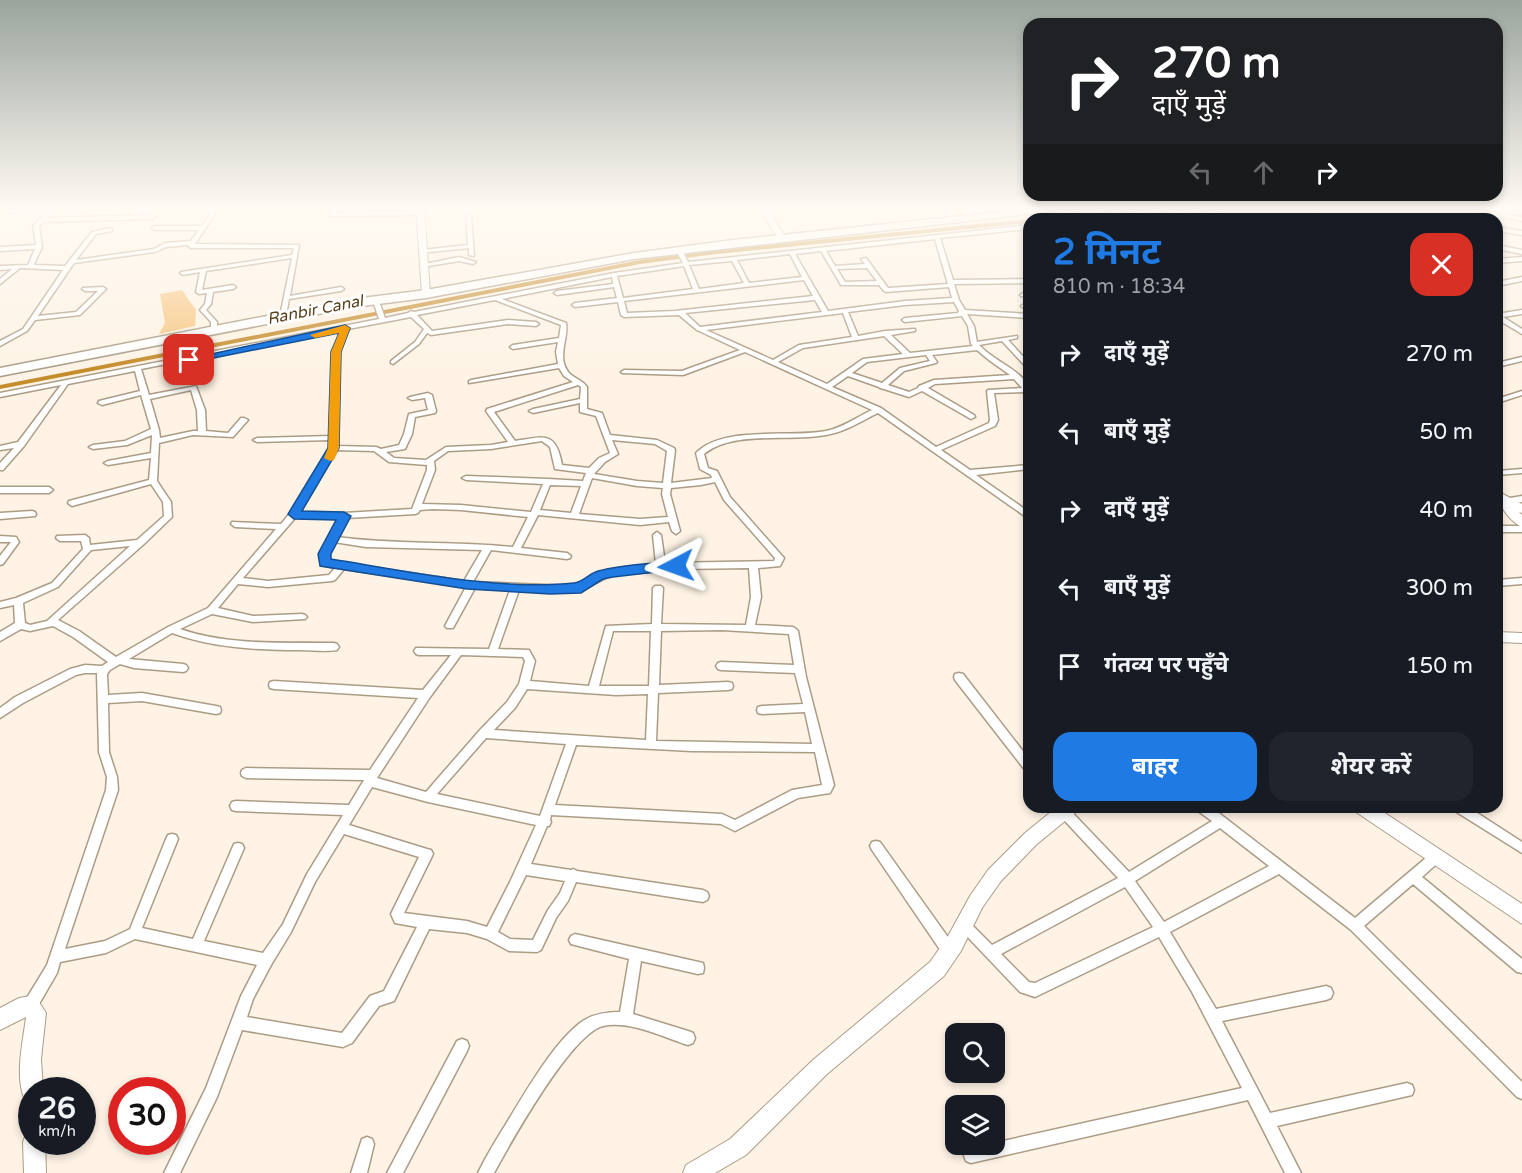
<!DOCTYPE html>
<html lang="hi">
<head>
<meta charset="utf-8">
<style>
	body { margin:0; font-family:"Varela Round","Noto Sans Devanagari",sans-serif; background:#20242c; color:#f1f3f6; height:100vh; display:flex; flex-direction:column; font-size:22px; white-space:nowrap }
	* { box-sizing:border-box; margin:0 }
	p { font-size:20px; color:#9ea1a6 }
	.icon { flex:none; width:33px; height:33px; fill:none; stroke:currentColor; stroke-width:2; stroke-linecap:round; stroke-linejoin:round }
	.map { position:relative; flex:1; overflow:hidden }
	.details { position:absolute; left:1023px; top:213px; width:480px; height:600px; display:flex; flex-direction:column; background:#171b24; border-radius:18px; box-shadow:0 3px 9px #0003 }
	.details>* { flex:none }
	.banner { position:absolute; left:1023px; top:18px; width:480px; height:183px; border-radius:18px; box-shadow:0 3px 9px #0003; background:#202124; color:#fff; overflow:hidden }
	.controls { position:absolute; left:945px; top:1023px; display:grid; gap:12px }
	.controls a { display:grid; place-items:center; width:60px; height:60px; border-radius:12px; background:#171b24; box-shadow:0 3px 9px #0003; font-size:30px }
	.speed { position:absolute; left:18px; top:1077px; display:flex; gap:12px; font-size:30px; font-weight:700; text-align:center }
	.speed>* { display:grid; place-content:center; width:78px; height:78px; border-radius:50%; background:#171b24; box-shadow:0 3px 9px #0003; line-height:1 }
	.speed small { font-size:15px; font-weight:400 }
	.speed .limit { border:9px solid #d22; background:#fff; color:#111 }
	.pin { position:absolute; display:grid; place-items:center; width:51px; height:51px; color:#fff; margin:-26px; border-radius:12px; box-shadow:0 3px 9px #0006 }
	.me { position:absolute; width:66px; margin:-33px; rotate:266deg; stroke-linejoin:round; filter:drop-shadow(0 0 4px #0008) }
	.turn { display:flex; align-items:center; gap:21px; height:126px; padding:0 30px; font-size:27px }
	.turn .icon { width:78px; height:78px; stroke-width:2.5 }
	.turn b { display:block; font-size:42px; line-height:51px }
	.lanes { display:flex; align-items:center; height:57px; padding:0 30px; background:#0003; justify-content:center; gap:30px; direction:ltr }
	.lanes .off { opacity:.35 }
	.round { display:grid; place-items:center; flex:none; width:63px; height:63px; border-radius:18px; background:#20242c }
	.summary { display:flex; align-items:center; justify-content:space-between; height:102px; padding:0 30px }
	h1 { font-size:36px; font-weight:700; line-height:45px; color:#1f7ae4 }
	.button { display:flex; gap:12px; margin-top:auto; padding:12px 30px }
	.button a { flex:1; height:69px; border-radius:18px; background:#1f7ae4; color:#fff; font-size:24px; font-weight:700; line-height:69px; text-align:center }
	.button a+a { background:#20242c; color:#f1f3f6 }
	ul { padding:0; list-style:none }
	li { display:flex; align-items:center; gap:18px; height:78px; padding:0 30px }
	li div { flex:1 }
	li b { display:block; font-size:22px }
	li em { font-style:normal }
	.map>svg:first-child { display:block }
	.lines { fill:none; stroke-linecap:round; stroke-linejoin:round }
	.canal { fill:#c58c2c; fill-rule:evenodd }
	.building { fill:#f7c783 }
	.street-casing { stroke:#ac9c86; stroke-width:3 }
	.secondary-casing { stroke:#ac9c86; stroke-width:2 }
	.highway-casing { stroke:#ac9c86; stroke-width:3 }
	.street { fill:#fff; fill-rule:evenodd }
	.secondary { fill:#fff; fill-rule:evenodd }
	.highway { fill:#fff; fill-rule:evenodd }
	.route { fill:#1f7ae4; stroke:#144f94; stroke-width:1.5 }
	.slow { fill:#f59e0b }
	.labels { text-anchor:middle; dominant-baseline:central; stroke-width:6; stroke-linejoin:round; paint-order:stroke }
	.far-water-label { font-size:16px; font-style:italic; fill:#58401a; stroke:#fff }
</style>
</head>
<body>
<div class="map">
<svg width="1522" height="1173" viewBox="0 0 1522 1173">
	<rect width="100%" height="100%" fill="#fef3e5"/>
	<g class="lines">
		<path class="canal" d="M1159 206H1180L1068 219H1050L1053 217Z
			M1029 219V223L716 254 640 264 0 389V385L640 260 716 250Z"/>
	</g>
	<path class="building" d="M182 290 196 310 195 326 159 334 165 323 160 294Z"/>
	<g class="lines">
		<defs>
			<path id="street" d="M30 206H45L11 213 8 211Z
				M52 206H57L46 218 152 215 155 217 152 219 43 222 39 226 42 247 34 264 35 265 65 266 92 232 110 228 112 229V231L96 234 76 260 154 249 165 243 191 241 199 230H155L152 228 155 226H202L215 206H220L195 244 299 245 290 296 341 287 344 289 341 291 289 299 286 316 283 318 280 316 292 258 206 271 202 290 233 285 236 287 233 289 213 292 211 304 206 310 217 322V329L214 331 211 329V322L200 310 205 304 207 293 199 294 196 292 200 272 183 275 180 273 181 272 292 255 294 248H191L188 246 189 245 166 247 155 252 74 263 38 316 76 312 98 291H85L82 289 83 288 103 287 106 289 80 315 35 320 27 331 0 346V341L23 329 63 270 20 268 0 284V279L12 269 0 270V266L28 265 35 249 0 251V247L36 245 33 226Z
				M334 206H339L335 213 421 211 424 213 421 215 329 216 328 215Z
				M1221 206H1240L1142 219H1126L1129 217Z
				M1316 206H1322L1342 219H1335Z
				M1472 206H1479L1488 212 1522 217V221L1485 214Z
				M1513 206H1519L1522 209V214Z
				M466 213 471 214 474 256 469 255V248L420 253V251L422 250 468 245Z
				M1029 225V229L940 238 953 280 1029 279V283L954 284 959 300 965 310 1029 314V318L967 314 974 326 977 342 1017 336V338L1008 340 1029 363V369L1027 368 1002 341 979 345C984 350 989 354 995 358 1006 366 1029 377 1029 392L994 393 998 420 995 426 941 450 970 470 1029 465V469L976 475 1029 512V519L878 413C861 421 845 432 826 435 791 442 733 430 704 454L708 468 717 471 730 497 784 558 780 566 758 568 761 597 755 625 793 627 796 629 798 631 806 677 834 785 830 793 798 798 735 831 721 824 551 815 550 820 551 822 549 826H547L531 864 571 870 573 869 577 871 703 890 707 892 709 896 707 900 703 902 576 882 568 901 556 918 541 950 537 952 509 951 487 939 467 933 429 929 394 1001 379 1006 352 1043 343 1047 242 1030 217 1097 180 1173H164L206 1088 241 996 257 965 135 939 106 953 60 962 57 973 35 1011 30 1013 25 1011 23 1006 25 1001 47 965 106 790 107 777 99 752 97 673H85L76 675 23 703 0 718V708L15 697 70 669 85 665 102 666 108 662 73 637 53 626 30 631 21 629 0 641V632L15 623 14 605 0 608V602L16 598 52 583 83 549 81 541H60L56 538 57 536 85 535 89 538 90 545 137 540 164 516 163 502 151 484 72 506 68 503 69 501 149 480 151 458 108 465 104 463 108 461 151 453 152 435 127 445 93 449 89 447 93 445 125 441 151 429 141 395 102 405 98 403 99 401 140 391 135 371 68 384 24 446 3 470H0V463L14 448 0 450V446L18 442 61 385 0 397V393L379 319 374 304 377 302 380 304 385 318 408 313 411 311 414 312 614 273 683 263 676 250 679 248 682 250 688 262ZM935 239 948 284 888 288 866 258 861 259 865 264 835 266 826 251ZM821 251 841 285H879L884 291 886 292 949 287 952 298 905 301 828 311 795 254ZM790 254 802 277 749 283 737 260ZM732 261 744 283 699 289 689 265ZM684 266 693 289 623 298 617 276ZM867 268 877 281 845 282 837 269ZM612 277 613 284 557 291 554 293 557 295 614 287 617 298 575 303 572 305 575 307 618 302 621 315 624 317 679 315 697 330 740 350 682 371 624 370 621 372 622 373 683 375 745 352 872 410C857 417 842 428 826 431 789 438 723 425 696 453L700 469 711 475 712 478 671 483 675 450 674 448 657 440 610 435 602 413 587 409V387C581 379 575 379 569 373 556 357 569 339 566 323L502 299ZM804 280 813 296 675 311 627 313 624 301ZM495 300 561 325 559 338 513 345 510 347 513 349 558 342 556 352 558 364 471 380 469 381V383L559 368 564 376 573 382 487 409 486 411 508 442 491 445 446 447 426 460 394 458 386 452 405 449 412 434 415 417 435 413 436 411 432 395 428 393 410 397 408 398 412 400 425 398 428 410 409 414 404 434 399 445 381 449 376 447 338 446 339 352 348 329 411 317 424 329 415 342 391 361V363L393 364 419 344 427 333 431 335 508 324 536 326 539 324 536 322 508 320 432 331 417 315ZM815 300 822 312 700 327 685 313ZM954 302 959 311 958 313 905 318 902 320 905 322 962 316 968 326 971 344 973 346 910 353 891 335 915 331V329L885 331 858 336 848 312 905 305ZM843 313 852 337 799 345 773 360 706 330ZM341 330 333 352 331 436 257 438 253 440 257 442 330 440V448L291 512 281 524 232 522 231 524 235 527 276 529 208 608 168 627 116 657 79 631 58 620 144 544 172 517 171 502 157 481 159 443 193 435 233 437 248 420 244 418H241L228 433 206 431 205 410 196 386 149 395 141 369ZM884 336 903 354 863 359 827 384 778 362 803 348ZM977 350 989 360 1010 375 934 380 919 386 918 388 909 392 888 385 904 371 936 363 937 362 932 355ZM926 355 930 361 900 368 882 383 852 373 867 362ZM848 376 879 387 880 388 884 389 909 397 922 391 971 419 975 417 974 415 928 388 935 384 1014 379 1022 388 988 390 987 391 990 420 989 423 936 447 881 408 832 387ZM578 385 581 387 580 399 533 409 529 411 533 413 580 403V412L596 416 610 453 599 458 589 468 562 465C556 430 543 437 515 441L494 412ZM191 390 197 410 198 431H193L160 438 159 430 150 399ZM612 440 655 444 667 451 663 483 637 481 594 474 605 462 618 454ZM542 441 550 447 555 469 586 473 583 481 548 479 466 476 462 478 466 480 543 484 531 512 461 505 422 504 435 470 434 461 448 451 491 449ZM336 450 374 451 389 462 427 465V470L412 509 344 513 300 512ZM592 478 637 486 663 488 662 494 668 517 640 519 579 514ZM715 482 724 500 775 558 774 561 665 563 661 535 657 532 653 535 656 564 608 570 579 584 572 586 473 582 491 550 567 559 570 558 571 556 567 553 521 548 538 515 640 525 669 522 672 531 676 534 680 531 670 494 671 488 701 485ZM550 485 581 486 571 513 540 510ZM433 509 461 510 528 517 513 547C455 541 396 545 337 537L347 518 415 514 418 513 420 510ZM296 517 339 518 320 554 322 565 335 568 329 575 268 581 243 578ZM334 542 366 547 482 550 464 581 329 561 328 554ZM130 546 47 621 30 625 25 623 23 603 58 587 91 550ZM749 568 751 597 746 625 661 624 663 588 661 586H655L653 588 652 624 606 626 589 686 530 681 535 661 529 650 498 649 519 590C535 591 563 595 578 591 591 588 601 578 614 575L684 569ZM344 569 466 587 445 626 447 628H453L475 588 510 590 489 649 416 648 414 651 416 654 419 655H451L423 690 274 681 270 682 269 685 270 688 274 689 418 698 370 770 246 768 242 770 241 773 242 776 246 778 364 780 349 805 236 801 232 802 230 806 232 810 236 811 343 815 307 874 283 924 263 953 204 941 244 848 242 844 238 843 234 844 193 939 142 928 178 839 176 835 172 834 168 835 166 839 130 929 105 941 65 949 118 790 117 777 109 752 108 703 142 701 216 714 220 713 221 710 220 707 216 706 142 693 108 695 107 674 110 670 120 664 134 668 183 672 186 671 188 668 186 665 183 664 129 659 172 633C214 648 256 650 300 650 312 650 326 652 337 650L339 647 337 644 334 643C283 642 229 646 180 629L212 614 253 622 305 619 307 617 305 615 302 614 253 616 218 608 238 584 268 587 332 581 335 580ZM722 630 789 634 794 665 721 662 718 663 716 666 718 669 721 670 795 673 803 704 762 706 758 707 757 710 758 713 762 714 805 712 812 744 656 741 658 693 728 690 732 689 733 686 732 683 728 682 659 685 661 631ZM613 631H651L649 686H599ZM461 655 523 657 525 661 519 684 507 702 480 730 426 792 377 778 430 697ZM527 689 616 695 648 694 646 740 494 730 515 708ZM486 738 566 744 540 816 437 794ZM576 745 692 751 815 752 822 785 792 790 735 820 722 814 555 805ZM372 787 428 802 536 825 510 882 487 927 467 921 404 913 433 854 431 850 427 849 349 825ZM344 834 419 857 391 914 395 923 417 927 384 991 370 996 342 1033 247 1017 253 999 271 965 291 932 315 882ZM526 875 565 881 560 893 548 910 533 940 510 939 498 932Z
				M1497 227 1522 231V235L1497 231Z
				M1497 245 1522 250V254L1497 249Z
				M459 257 476 262 473 264 459 261 423 267 420 265Z
				M1522 257V261L1497 263V259Z
				M1522 277V281L1497 286V282Z
				M1023 293H1029V297L1021 296 1020 295Z
				M1024 304H1029V308L1022 307 1021 306Z
				M1522 310V314L1503 317 1522 329V334L1497 319V314Z
				M1522 357V361L1497 367V363Z
				M1522 391V395L1497 403V399Z
				M1522 469V473L1497 475V471Z
				M0 487H49L53 490 49 493H0Z
				M1522 496V502L1509 503 1510 505 1509 507 1497 508V502H1504V499Z
				M32 511 35 512 36 514 35 516 0 519V513Z
				M1497 526H1522V532H1497Z
				M0 536 16 537 19 542 3 564 0 565V556L11 542H0Z
				M1522 578V584L1497 586V580Z
				M959 673 963 674 1029 759V772L1025 770 955 680 954 677 955 674Z
				M1054 807H1067L1129 872 1212 821 1198 811 1196 807H1211L1355 918 1433 852 1437 851 1441 852 1443 856 1441 860 1422 877 1522 959V973L1517 972 1413 884 1364 926 1522 1082V1099L1517 1097 1351 930 1279 874 1170 932 1216 1009 1326 986 1331 988 1333 993 1331 998 1326 1000 1222 1021 1270 1113 1407 1083 1412 1085 1414 1090 1412 1095 1277 1126 1301 1173H1285L1248 1100 971 1163 966 1161 964 1156 966 1151 989 1144H994V1143L1242 1088 1192 992 1159 937 1035 997 1020 992 961 930 959 926 961 922 965 920 969 922 992 945 1118 878 1064 820ZM1220 828 1269 866 1164 922 1135 881ZM1125 887 1153 927 1035 983 1029 982 1001 954Z
				M1453 807H1468L1522 842V853L1455 811Z
				M876 841 880 842 955 947 956 952 955 957 950 958 945 957 872 850 870 846 872 842Z
				M575 934 703 963 704 968 703 973 698 974 641 961 633 1014 688 1031 693 1033 695 1038 693 1043 688 1045C663 1037 629 1020 603 1026 571 1034 511 1142 494 1173H478C486 1156 496 1140 506 1124 525 1093 552 1045 580 1023 592 1014 605 1012 620 1012L629 959 571 944 569 940 571 936Z
				M462 1039 467 1041 469 1046 467 1051 403 1173H387L457 1041Z
				M367 1137 372 1139 374 1144 367 1173H351L362 1139Z"/>
			<path id="secondary" d="M416 206H424L430 294 426 297 422 294Z
				M758 206H766L786 238 785 240H779Z
				M1105 206H1114L1127 219H1118Z
				M1497 491 1522 504V513L1519 512 1522 515V527C1514 524 1501 510 1501 502L1497 500Z
				M1497 632 1522 633V643L1497 642Z
				M1057 807H1078L1076 812 1037 844 1001 881 982 908 961 951 944 976 827 1074 746 1155 715 1173H683L686 1165 730 1139 813 1060 930 962 947 938 970 896 988 870 1025 833Z
				M1354 807H1376L1522 904V924L1356 812Z
				M30 996 37 999 46 1013 41 1059 43 1090H32V1100L24 1098C15 1074 23 1042 26 1017L0 1030V1008L19 998Z
				M32 1132V1142H45L46 1173H24L23 1142 26 1134Z"/>
			<path id="highway" d="M1060 206H1099L634 259 426 298 354 307 0 376V368L354 299 426 290 634 253 733 240Z"/>
		</defs>
		<use href="#street" class="street-casing"/>
		<use href="#secondary" class="secondary-casing"/>
		<use href="#highway" class="highway-casing"/>
		<use href="#street" class="street"/>
		<use href="#secondary" class="secondary"/>
		<use href="#highway" class="highway"/>
	</g>
	<linearGradient id="sky" x2="0" y2="1"><stop stop-color="#9aa49d"/><stop offset="0.56" stop-color="#fffaf3"/><stop offset="1" stop-color="#fffaf3" stop-opacity="0"/></linearGradient>
	<rect width="1522" height="371" fill="url(#sky)"/>
	<path class="route" d="M345 325 350 328 341 352 339 448 302 511 344 512 351 516 331 554V559C406 571 499 591 574 583 583 582 590 573 598 571 623 564 650 564 676 561L681 563V569L613 577 603 579 581 593 550 594 467 589 320 566 318 554 336 520 294 519 288 514 328 448 331 352 339 333 189 363 184 360Z"/>
	<path class="slow" d="M345 325 350 328 341 352 339 448 334 460 330 461 324 458 328 448 331 352 339 333 315 338 310 335Z"/>
	<g class="labels">
		<g class="far-water-label">
			<text transform="translate(315 310) rotate(-11)">Ranbir Canal</text>
		</g>
	</g>
</svg>
<div class="controls">
<a><svg class="icon" aria-label="search" viewBox="0 0 24 24"><circle cx="10" cy="10" r="6"/><path d="M15 15l6 6"/></svg></a>
<a><svg class="icon" aria-label="layers" viewBox="0 0 24 24"><path d="M12 4l9 5-9 5-9-5zM3 14l9 5 9-5"/></svg></a>
</div>
<div class="speed"><div>26<small>km/h</small></div><div class="limit">30</div></div>
<div class="pin" style="left:189px;top:360px;background:#d93025"><svg class="icon" aria-label="arrive" viewBox="0 0 24 24"><path d="M6 21V4h12l-3 4 3 4H6"/></svg></div>
<svg class="me" style="left:676px;top:566px" viewBox="-20 -20 40 40"><path d="M0-17L14 15 0 8-14 15z" fill="#1f7ae4" stroke="#fff" stroke-width="4"/></svg>
<div class="banner">
<div class="turn"><svg class="icon" aria-label="right" viewBox="0 0 24 24"><path d="M7 20v-9h11M14 6l5 5-5 5"/></svg><div><b>270 m</b>दाएँ मुड़ें</div></div>
<div class="lanes"><svg class="icon off" aria-label="left" viewBox="0 0 24 24"><path d="M17 20v-9H6M10 6l-5 5 5 5"/></svg><svg class="icon off" aria-label="ahead" viewBox="0 0 24 24"><path d="M12 20V5M6 11l6-6 6 6"/></svg><svg class="icon" aria-label="right" viewBox="0 0 24 24"><path d="M7 20v-9h11M14 6l5 5-5 5"/></svg></div>
</div>
<section class="details">
<div class="summary"><div><h1>2 मिनट</h1><p>810 m · 18:34</p></div><a class="round" style="background:#d93025;color:#fff"><svg class="icon" aria-label="close" viewBox="0 0 24 24"><path d="M6 6l12 12M18 6L6 18"/></svg></a></div>
<ul>
<li><svg class="icon" aria-label="right" viewBox="0 0 24 24"><path d="M7 20v-9h11M14 6l5 5-5 5"/></svg><div><b>दाएँ मुड़ें</b></div><em>270 m</em></li>
<li><svg class="icon" aria-label="left" viewBox="0 0 24 24"><path d="M17 20v-9H6M10 6l-5 5 5 5"/></svg><div><b>बाएँ मुड़ें</b></div><em>50 m</em></li>
<li><svg class="icon" aria-label="right" viewBox="0 0 24 24"><path d="M7 20v-9h11M14 6l5 5-5 5"/></svg><div><b>दाएँ मुड़ें</b></div><em>40 m</em></li>
<li><svg class="icon" aria-label="left" viewBox="0 0 24 24"><path d="M17 20v-9H6M10 6l-5 5 5 5"/></svg><div><b>बाएँ मुड़ें</b></div><em>300 m</em></li>
<li><svg class="icon" aria-label="arrive" viewBox="0 0 24 24"><path d="M6 21V4h12l-3 4 3 4H6"/></svg><div><b>गंतव्य पर पहुँचे</b></div><em>150 m</em></li>
</ul>
<div class="button"><a>बाहर</a><a>शेयर करें</a></div>
</section>
</div>
</body>
</html>
